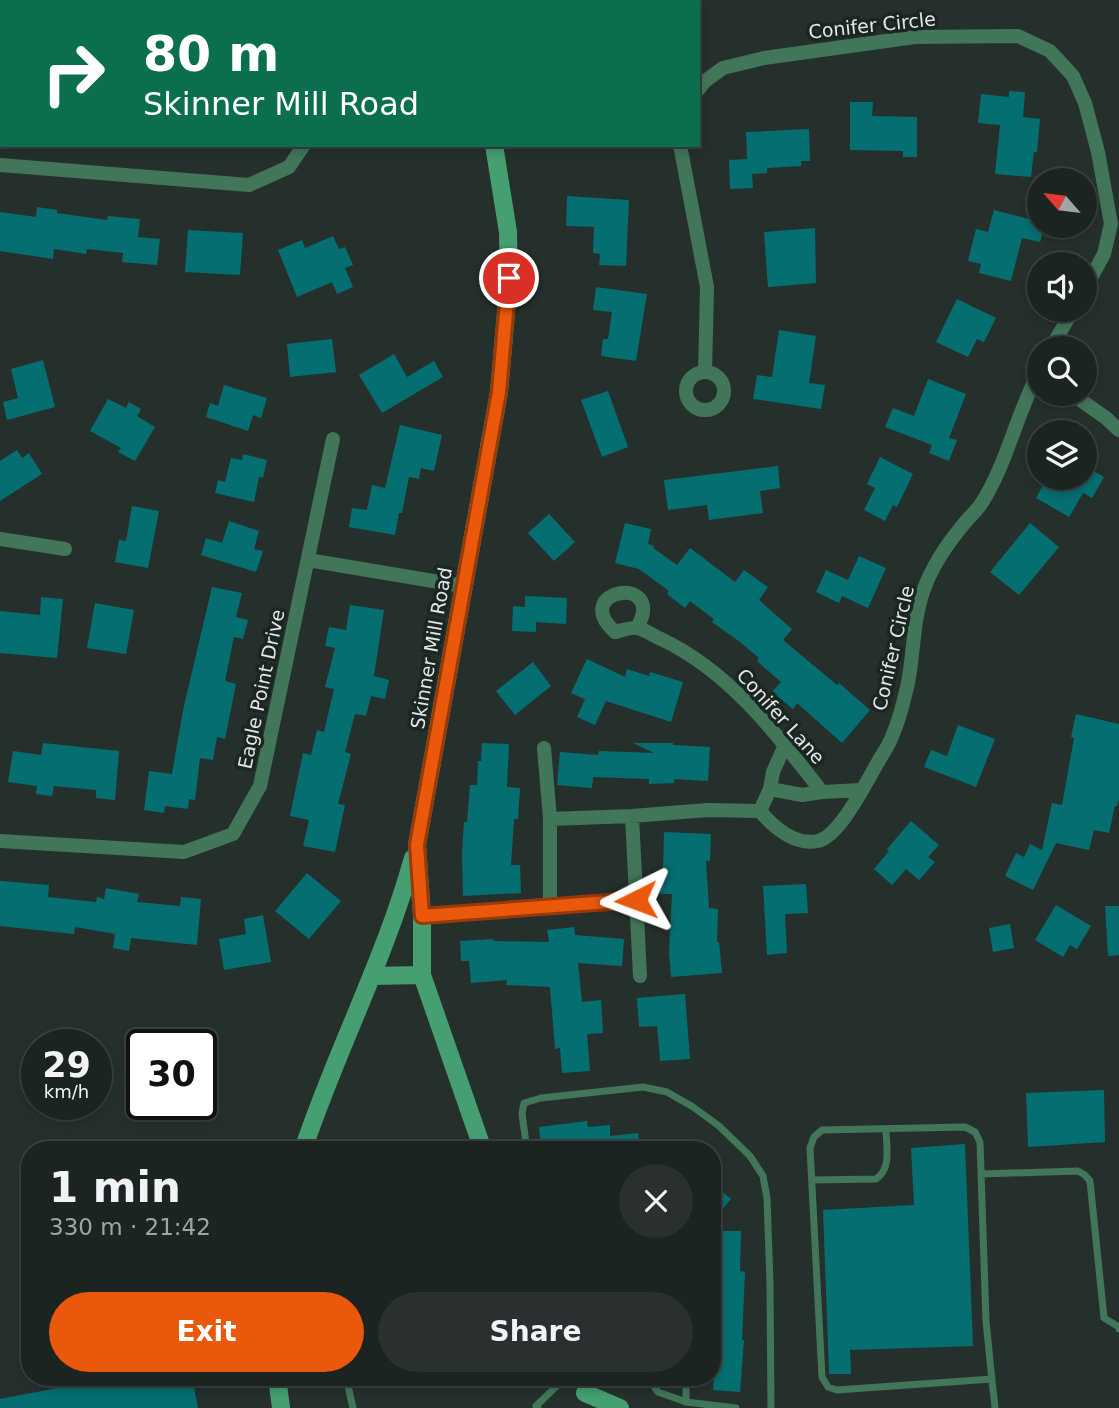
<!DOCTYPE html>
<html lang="en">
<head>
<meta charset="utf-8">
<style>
	body { margin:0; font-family:"DejaVu Sans",sans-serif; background:#29302f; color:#f1f3f6; height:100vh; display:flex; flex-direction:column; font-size:26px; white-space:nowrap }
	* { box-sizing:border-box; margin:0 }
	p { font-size:23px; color:#a0a4a5 }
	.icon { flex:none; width:38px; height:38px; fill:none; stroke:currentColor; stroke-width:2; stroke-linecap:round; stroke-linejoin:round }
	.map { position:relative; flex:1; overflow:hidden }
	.side { position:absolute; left:21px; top:1141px; width:700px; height:245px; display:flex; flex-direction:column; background:#1c2422; border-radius:28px; box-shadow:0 4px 10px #0003,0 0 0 2px #3a4140 }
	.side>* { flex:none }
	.hud { position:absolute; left:0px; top:0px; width:700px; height:147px; box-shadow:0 4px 10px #0003,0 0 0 2px #3a4140; background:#0b6e4f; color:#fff; overflow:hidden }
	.needle { width:46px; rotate:298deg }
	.buttons { position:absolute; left:1027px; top:168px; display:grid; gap:14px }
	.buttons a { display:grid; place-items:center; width:70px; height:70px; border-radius:50%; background:#1c2422; box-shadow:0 4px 10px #0003,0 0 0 2px #3a4140; font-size:35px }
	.speed { position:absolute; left:21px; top:1029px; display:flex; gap:14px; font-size:35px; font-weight:700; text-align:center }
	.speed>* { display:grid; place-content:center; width:91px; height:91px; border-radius:50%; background:#1c2422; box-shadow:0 4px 10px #0003,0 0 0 2px #3a4140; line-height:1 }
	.speed small { font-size:18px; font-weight:400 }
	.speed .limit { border:4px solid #111; border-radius:10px; background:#fff; color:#111 }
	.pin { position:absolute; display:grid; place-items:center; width:60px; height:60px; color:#fff; margin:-30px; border:4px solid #fff; border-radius:50%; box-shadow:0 2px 7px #0007 }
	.me { position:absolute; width:77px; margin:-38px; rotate:267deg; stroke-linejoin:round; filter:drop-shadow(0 0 5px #0008) }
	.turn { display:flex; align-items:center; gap:24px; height:147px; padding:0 28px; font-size:32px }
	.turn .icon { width:91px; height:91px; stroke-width:2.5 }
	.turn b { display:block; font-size:49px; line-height:60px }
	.round { display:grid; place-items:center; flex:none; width:74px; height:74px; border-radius:37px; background:#29302f }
	.headline { display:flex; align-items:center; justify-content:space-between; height:119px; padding:0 28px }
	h1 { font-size:42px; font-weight:700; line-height:52px }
	.primary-button { display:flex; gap:14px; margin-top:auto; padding:14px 28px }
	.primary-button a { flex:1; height:80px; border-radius:42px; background:#ea580c; color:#fff; font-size:28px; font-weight:700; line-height:80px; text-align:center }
	.primary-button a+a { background:#29302f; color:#f1f3f6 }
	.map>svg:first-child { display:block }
	.building { fill:#056e71 }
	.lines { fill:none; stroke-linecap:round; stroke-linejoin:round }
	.lane { stroke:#427659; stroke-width:7 }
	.street { stroke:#427659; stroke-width:14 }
	.secondary { stroke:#469f71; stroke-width:18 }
	.route-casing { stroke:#983908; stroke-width:18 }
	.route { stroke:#ea580c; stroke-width:12 }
	.labels { text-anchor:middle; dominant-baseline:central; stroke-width:7; stroke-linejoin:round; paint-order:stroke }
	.street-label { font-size:19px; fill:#e1e8e7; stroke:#1b2623 }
</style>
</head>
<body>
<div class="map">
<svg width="1119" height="1408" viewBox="0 0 1119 1408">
	<rect width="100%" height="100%" fill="#25302d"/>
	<path class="building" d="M1009 91 1025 92 1023 117 1040 119 1037 152H1034L1031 177 995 174 1000 125 978 123 981 94 1009 97Z
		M850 102H873L872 116 917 117V157H903V151L850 150Z
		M809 129 810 161H801V166L767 168V173L752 174 753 188 730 189 729 160 747 159 746 132Z
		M567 196 629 200 626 266 599 265 600 254 593 253 594 227 566 226Z
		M37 207 57 210V213L107 220 108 216 140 219 138 237 160 239 157 265 122 262 123 253 87 249 86 254 54 249 53 259 0 251V212L36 217Z
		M994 210 1040 222V226H1045L1040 242 1022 238 1011 281 979 273 981 264 968 261 976 229 988 232Z
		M815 228 816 283 768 287 764 232Z
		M188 230 243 233 240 275 185 272Z
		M333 236 339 249 345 247 353 265 345 268 353 287 337 294 332 282 297 297 278 250 302 240 305 248Z
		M596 287 647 294 636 361 601 356 603 339H608L612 312 593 310Z
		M957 299 996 318 984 342 977 339 968 357 936 342Z
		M779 330 816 336 809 383 825 385 821 409 753 399 757 375 772 377Z
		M332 339 336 372 290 377 287 344Z
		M394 354 407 377 434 361 443 377 382 413 359 375Z
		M43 360 55 407 7 420 3 402 18 398 11 369Z
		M928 379 966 394 949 438 957 440 949 461 929 453 932 445 885 427 893 408 914 416Z
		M224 385 267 398 261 418 253 415 248 431 206 417 210 403 218 406Z
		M608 391 628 447 602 457 581 400Z
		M108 399 126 408 129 402 141 409 137 416 155 427 135 461 118 452 121 448 90 431Z
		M400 425 442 435 434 471 421 468 419 479 409 477 402 513H399L395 535 349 527 352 508 367 510 372 485 385 488Z
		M17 450 22 458 29 453 42 474 0 501V461Z
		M243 454 267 460 263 478 259 477 254 502 215 493 218 480 225 482 231 458 242 460Z
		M880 457 913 474 897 507 893 505 885 521 864 510 875 488 867 484Z
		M778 466 780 488 760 491 763 513 709 520 707 505 668 510 664 480Z
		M1085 466 1104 477 1092 498 1083 493 1069 517 1036 498 1047 478H1085Z
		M132 506 159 511 148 568 115 562 119 540 126 541Z
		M549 514 575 542 554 561 528 533Z
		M229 521 259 531 254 549 263 551 256 572 201 555 206 538 222 543Z
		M625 523 651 529 648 544 654 546 653 548 677 565 690 548 735 582 744 570 768 587 759 600 792 629 783 640 837 685 839 683 870 710 842 743 797 703 793 709 772 692 781 682 757 661 759 658 740 642 712 622 714 619 690 601 685 608 667 594 669 591 639 569 615 563Z
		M1030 523 1059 547 1019 595 990 572Z
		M859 556 886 568 868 608 842 596 839 603 816 592 826 570 848 580Z
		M212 587 242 593 236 617 248 620 243 639 234 637 225 681 236 684 225 739 217 737 213 760 200 758 195 800 189 799 188 809 165 806 164 813 144 810 149 771 172 774 183 710Z
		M525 596 567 598 566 624 536 622V632L512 631 513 606 525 607Z
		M41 597 63 599 57 658 0 653V611L40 615Z
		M95 603 134 610 126 654 87 648Z
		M350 605 384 610 374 676 389 680 385 699 371 696 366 716 355 714 345 752 351 754 338 804 345 805 335 852 303 846 309 820 290 816 303 753 311 755 317 730 324 732 334 689 325 687 335 648 325 646 329 627 346 630Z
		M587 659 625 677 627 669 649 676 650 672 683 682 671 722 606 701 595 725 577 717 585 699 571 693Z
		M533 662 551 686 515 715 496 691Z
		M1076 714 1119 724V799L1117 806H1115L1109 833 1094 830 1089 850 1056 843 1033 890 1005 876 1016 853 1024 857 1030 844 1042 850 1052 803 1062 805 1074 738 1071 737Z
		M958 725 995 739 976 787 924 767 931 750 947 756Z
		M43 743 119 751 115 800 96 798V790L54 786 52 796 36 794 37 786 8 782 13 751 41 755Z
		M482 743 509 744 507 787 520 788 518 819H514L511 865H520L521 893 463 896 462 854 464 822H467L470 785H477L478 761H481Z
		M633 743H673V745L710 747 708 781 674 779V783L649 784V779L593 777 592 788 557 785 560 752 598 755 599 751 654 753Z
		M911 821 939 845 928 857 935 862 919 880 906 869 892 885 874 869 889 851 887 849Z
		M664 832 711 834 710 861H706L709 908 718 909 717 942H719L722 973 671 977 669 953 672 894H660L659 870H663Z
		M307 873 341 901 309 939 275 911Z
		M0 881 49 885 48 897 96 902 97 897 104 899 106 888 139 894 137 902 180 906 181 897 201 899 197 945 131 938 129 951 113 948 115 934 75 927 74 934 0 926Z
		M806 884 808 913 785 914 787 953 767 955 763 886Z
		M1056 905 1091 926 1077 949 1070 945 1063 957 1035 940Z
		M1105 906H1119V955L1108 956Z
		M263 915 271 962 224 970 219 939 246 934 244 919Z
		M1010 924 1014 948 993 952 989 928Z
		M574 927 575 935 624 939 622 966 578 963 582 1002 601 1000 603 1033 587 1034 590 1071 562 1073 560 1048 555 1049 550 987 506 985 507 980 471 983 469 961H461L460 941 493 939V941L549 942 547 930Z
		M685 994 690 1059 660 1061 657 1026 639 1027 637 998Z
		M1104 1090 1105 1142 1028 1147 1026 1093Z
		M587 1121 588 1127 610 1125V1136L638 1133 640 1150H541L539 1127Z
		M965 1144 973 1346 850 1350 851 1374H829L823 1210 914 1205 911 1148Z
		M712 1183 731 1199 712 1221Z
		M717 1231H741L740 1271 745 1272 742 1340H744L740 1392 713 1390 716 1329H713Z
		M115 1377H192L198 1408H0V1399Z"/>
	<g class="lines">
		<path class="lane" d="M527 1150 522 1114 524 1103 541 1098 643 1087 667 1092 693 1107 719 1126 750 1156 763 1176 767 1198 770 1284 771 1408
			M981 1174 1078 1171 1085 1175 1090 1181 1104 1318 1119 1327V1329
			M812 1180 876 1179C892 1169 886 1146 886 1129
			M346 1377 353 1408
			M648 1377 658 1392 686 1402 736 1408
			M686 1377V1402
			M992 1379 837 1390 828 1387 822 1377 810 1148 814 1137 822 1130 965 1127 975 1132 980 1142 986 1321 991 1371C992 1384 994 1396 995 1408
			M538 1408 536 1406 566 1377"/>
		<path class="street" d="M294 0V2
			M698 90 705 81 723 68 764 58 915 37 1018 36 1050 51 1073 76 1085 103 1098 152 1111 224 1104 254 1085 289
			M680 145 707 287 705 372
			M0 165 249 185 289 167 304 145
			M1051 348 1073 310
			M686 391a19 19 0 1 1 38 0a19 19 0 1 1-38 0Z
			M1072 394 1106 418 1119 430
			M0 539 65 549
			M308 560 463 586
			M637 628C668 573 568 589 615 632 621 631 630 627 637 628 644 629 654 636 661 639 729 671 777 734 822 792
			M785 745 773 772 770 789 760 811C773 827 795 846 818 841 840 836 867 781 878 762 883 753 890 744 893 734 900 718 904 700 908 683 914 652 913 619 924 589 932 567 948 543 963 525 969 517 978 510 983 501 1008 460 1017 412 1040 370
			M544 748 550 819V906
			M770 789 802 795 822 792 862 790
			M632 816 640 976
			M550 819 632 816 708 810 760 811
			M0 841 184 852 233 834 260 786 333 439
			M422 916 636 900"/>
		<path class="secondary" d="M463 0V2
			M372 976 422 975
			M303 1150C336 1051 385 959 413 858
			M483 1150 422 975V916L417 845 499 392 509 278 508 232 494 145
			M277 1377 281 1408
			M585 1393 620 1408"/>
	</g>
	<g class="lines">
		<defs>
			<path id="route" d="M509 278 499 392 417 845 422 916 636 900"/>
		</defs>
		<use href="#route" class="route-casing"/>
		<use href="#route" class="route"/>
	</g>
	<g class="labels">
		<g class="street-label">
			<text transform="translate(872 25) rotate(-6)">Conifer Circle</text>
			<text transform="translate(431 648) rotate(-80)">Skinner Mill Road</text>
			<text transform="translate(893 648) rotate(-77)">Conifer Circle</text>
			<text transform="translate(261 689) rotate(-78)">Eagle Point Drive</text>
			<text transform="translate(781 716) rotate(48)">Conifer Lane</text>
		</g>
	</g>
</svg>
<div class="buttons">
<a><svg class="needle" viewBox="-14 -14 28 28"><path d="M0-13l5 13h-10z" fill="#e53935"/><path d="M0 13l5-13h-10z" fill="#a0a4a5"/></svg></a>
<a><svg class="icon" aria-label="sound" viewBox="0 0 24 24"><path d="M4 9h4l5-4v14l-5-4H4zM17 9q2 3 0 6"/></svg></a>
<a><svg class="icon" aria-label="search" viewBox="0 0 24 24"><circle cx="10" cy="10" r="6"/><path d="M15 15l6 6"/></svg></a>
<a><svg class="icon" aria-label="layers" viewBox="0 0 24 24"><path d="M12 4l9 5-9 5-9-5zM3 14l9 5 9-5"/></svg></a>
</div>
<div class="speed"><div>29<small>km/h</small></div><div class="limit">30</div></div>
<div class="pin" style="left:509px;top:278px;background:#d93025"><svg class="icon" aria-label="arrive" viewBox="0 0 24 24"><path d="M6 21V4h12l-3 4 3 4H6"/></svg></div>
<svg class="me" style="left:636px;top:900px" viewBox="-20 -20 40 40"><path d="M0-17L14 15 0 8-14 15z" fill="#ea580c" stroke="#fff" stroke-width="4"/></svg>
<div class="hud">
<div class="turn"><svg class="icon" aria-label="right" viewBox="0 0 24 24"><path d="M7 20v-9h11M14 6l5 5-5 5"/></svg><div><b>80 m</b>Skinner Mill Road</div></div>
</div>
<section class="side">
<div class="headline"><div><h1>1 min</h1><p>330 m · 21:42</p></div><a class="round"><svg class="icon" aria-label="close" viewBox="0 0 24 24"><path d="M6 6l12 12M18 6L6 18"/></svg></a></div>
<div class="primary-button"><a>Exit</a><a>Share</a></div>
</section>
</div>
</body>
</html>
